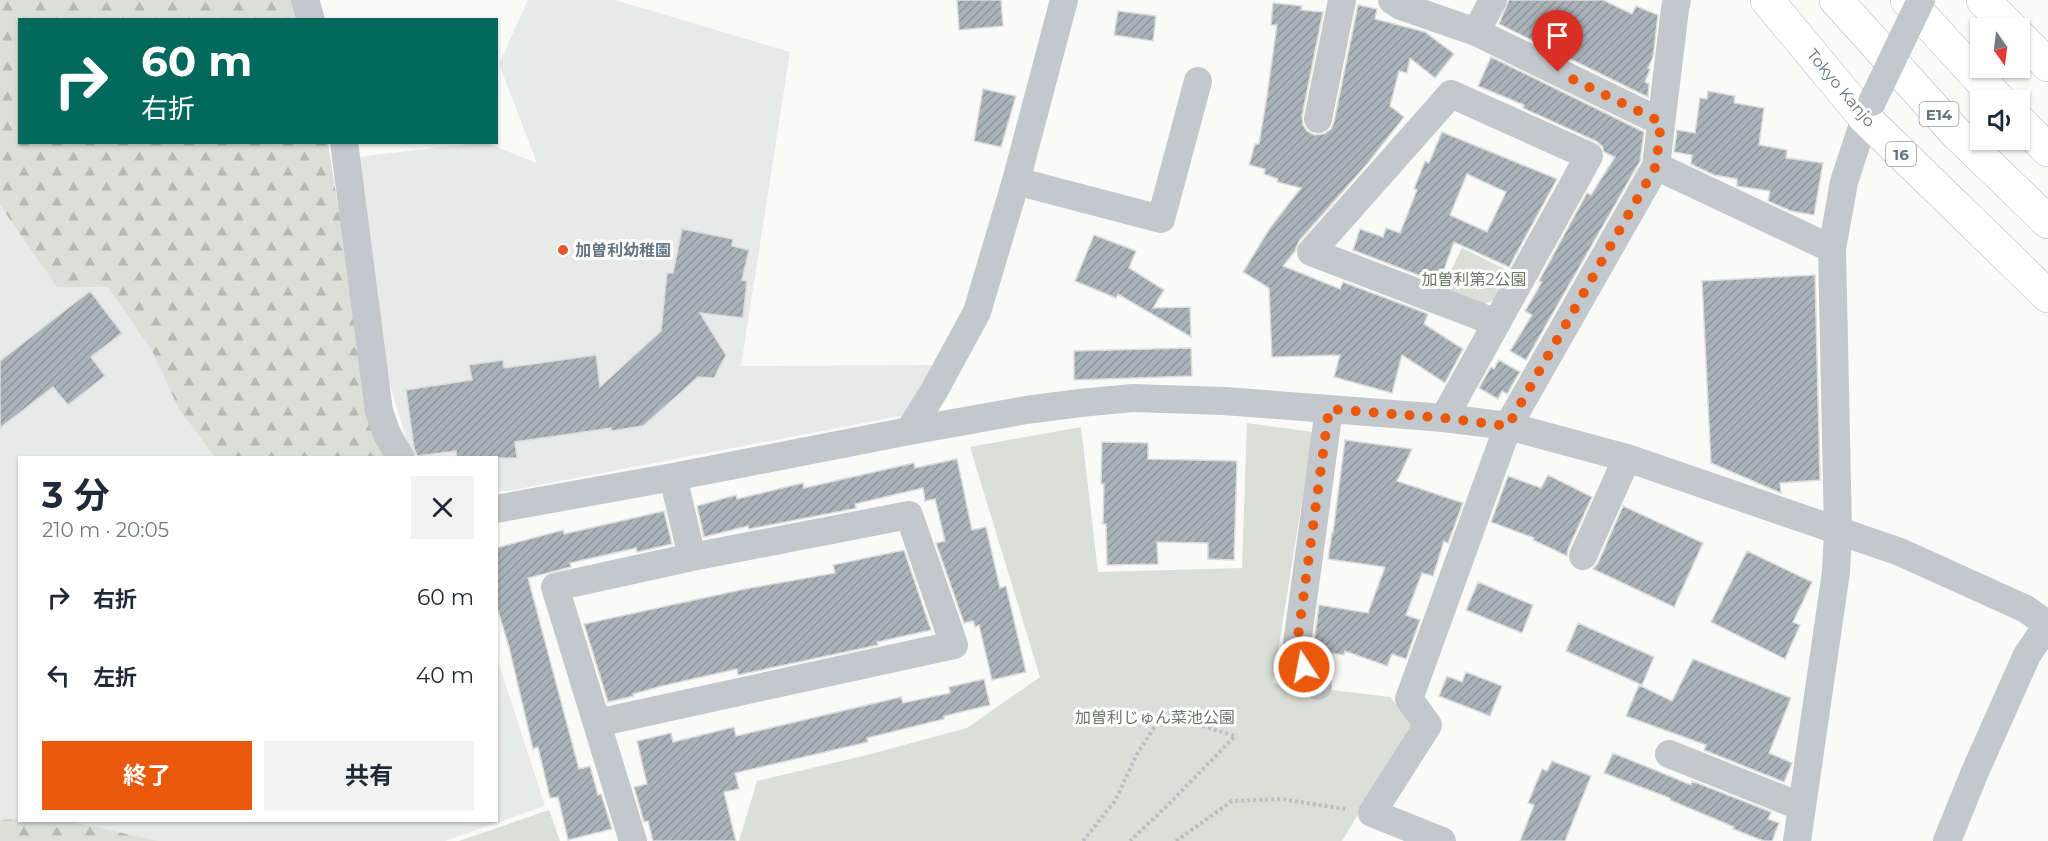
<!DOCTYPE html>
<html lang="ja">
<head>
<meta charset="utf-8">
<style>
	body { margin:0; font-family:Montserrat,"Noto Sans JP",sans-serif; background:#f2f2f3; color:#1f2937; height:100vh; display:flex; flex-direction:column; font-size:22px; white-space:nowrap }
	* { box-sizing:border-box; margin:0 }
	p { font-size:20px; color:#747a83 }
	.icon { flex:none; width:33px; height:33px; fill:none; stroke:currentColor; stroke-width:2; stroke-linecap:round; stroke-linejoin:round }
	.map { position:relative; flex:1; overflow:hidden }
	.drawer { position:absolute; left:18px; top:456px; width:480px; height:366px; display:flex; flex-direction:column; background:#fff; border-radius:0px; box-shadow:0 2px 4px #0004 }
	.drawer>* { flex:none }
	.top-card { position:absolute; left:18px; top:18px; width:480px; height:126px; border-radius:0px; box-shadow:0 2px 4px #0004; background:#00695c; color:#fff; overflow:hidden }
	.needle { width:39px; rotate:166deg }
	.tools { position:absolute; left:1970px; top:18px; display:grid; gap:12px }
	.tools a { display:grid; place-items:center; width:60px; height:60px; border-radius:0px; background:#fff; box-shadow:0 2px 4px #0004; font-size:30px }
	.pin { position:absolute; display:grid; place-items:center; width:51px; height:51px; color:#fff; margin:-62px -26px; border-radius:50% 50% 50% 0; rotate:-45deg; box-shadow:0 0 6px #0007 }
	.pin .icon { rotate:45deg }
	.me { position:absolute; width:66px; margin:-33px; rotate:349deg; stroke-linejoin:round; filter:drop-shadow(0 0 4px #0008) }
	.turn { display:flex; align-items:center; gap:21px; height:126px; padding:0 24px; font-size:27px }
	.turn .icon { width:78px; height:78px; stroke-width:2.5 }
	.turn b { display:block; font-size:42px; line-height:51px }
	.round { display:grid; place-items:center; flex:none; width:63px; height:63px; border-radius:0px; background:#f2f2f3 }
	.summary { display:flex; align-items:center; justify-content:space-between; height:102px; padding:0 24px }
	h1 { font-size:36px; font-weight:700; line-height:45px }
	.primary-button { display:flex; gap:12px; margin-top:auto; padding:12px 24px }
	.primary-button a { flex:1; height:69px; border-radius:0px; background:#ea580c; color:#fff; font-size:24px; font-weight:700; line-height:69px; text-align:center }
	.primary-button a+a { background:#f2f2f3; color:#1f2937 }
	ul { padding:0; list-style:none }
	li { display:flex; align-items:center; gap:18px; height:78px; padding:0 24px }
	li div { flex:1 }
	li b { display:block; font-size:22px }
	li em { font-style:normal }
	.map>svg:first-child { display:block }
	.built { fill:#e8e9e9 }
	.forest { fill:url(#forest-firs) }
	.park { fill:#dadfd7 }
	.building { fill:url(#building-hatch); stroke:#dcdcda; stroke-width:1.5; fill-rule:evenodd }
	.lines { fill:none; stroke-linecap:round; stroke-linejoin:round }
	.highway-casing { stroke:#b4b9bd; stroke-width:34 }
	.path { stroke:#bbbfc2; stroke-width:4; stroke-dasharray:3 3; stroke-linecap:butt }
	.minor { stroke:#c3c8cc; stroke-width:28 }
	.highway { stroke:#fff; stroke-width:33 }
	.minor-bridge { stroke:#c3c8cc; stroke-width:28 }
	.route { stroke:#ea580c; stroke-width:10; stroke-dasharray:0 18 }
	.poi-dot { fill:#e4572e; stroke:#fff; stroke-width:2 }
	.labels { text-anchor:middle; dominant-baseline:central; stroke-width:6; stroke-linejoin:round; paint-order:stroke }
	.shield { fill:#fff; stroke:#939fa8; stroke-width:1.5 }
	.shield-label { font-size:15px; font-weight:bold; fill:#657683 }
	.street-label { font-size:16px; fill:#657683; stroke:#fff }
	.poi-label { font-size:16px; font-weight:bold; fill:#657683; stroke:#fff; text-anchor:start }
	.park-label { font-size:16px; fill:#687a64; stroke:#fff }
</style>
</head>
<body>
<div class="map">
<svg width="2048" height="841" viewBox="0 0 2048 841">
	<defs>
		<pattern id="forest-firs" width="22" height="20" patternUnits="userSpaceOnUse" patternTransform="scale(1.5)"><rect width="22" height="20" fill="#dadfd7"/><path d="M5 1l3.5 6h-7zM16 11l3.5 6h-7z" fill="#b4b9b4"/></pattern>
		<pattern id="building-hatch" width="6" height="6" patternUnits="userSpaceOnUse" patternTransform="scale(1.5)"><rect width="6" height="6" fill="#aab3b9"/><path d="M-1 1l2-2M0 6l6-6M5 7l2-2" fill="none" stroke="#8e969c"/></pattern>
	</defs>
	<rect width="100%" height="100%" fill="#fafaf8"/>
	<path class="built" d="M528 0H615L790 52 741 366 938 365 905 415 508 491H497L496 458H414L411 455 376 337 358 157 484 142 537 163 499 64Z
		M0 156 349 457 20 458V820H496L497 658 545 806 445 841H0Z"/>
	<path class="forest" d="M0 0H293L297 19 20 20V142L328 143 360 344 385 457H215L179 409 152 350 108 287H57L0 205Z
		M19 819 20 820 69 821 158 841H0V820Z"/>
	<path class="park" d="M1462 248 1511 272 1496 300 1478 306 1440 292Z
		M1247 423 1313 432 1273 683 1390 697 1412 724 1342 841H739L757 781 867 755 967 728 1040 677 970 447 1081 427 1098 572 1242 568Z
		M549 810 560 841H459Z"/>
	<path class="building" d="M957 0H1001L1003 26 959 30Z
		M1509 0H1603L1632 14 1636 6 1658 15 1653 57 1648 68 1650 69 1645 82 1649 84 1648 97 1499 24Z
		M1273 3 1302 6 1301 10 1323 12 1302 116 1303 125 1307 131 1314 135 1324 134 1331 129 1334 122 1358 5 1377 9 1375 19 1425 32 1454 54 1435 78 1410 58 1407 73 1399 71 1390 106 1404 117 1367 164 1299 241 1295 251 1283 266 1340 289 1343 282 1428 314 1424 324 1463 349 1445 383 1402 355 1392 393 1334 377 1340 355 1272 357 1269 288 1243 272 1270 228 1301 188 1277 182 1278 179 1264 174 1265 169 1249 165 1255 144H1259L1267 96 1277 25H1271Z
		M1118 11 1156 16 1153 41 1114 35Z
		M1491 57 1644 132 1640 161 1526 360 1510 351 1532 315 1525 311 1542 282 1539 281 1587 193 1591 195 1615 157 1604 152 1602 146 1596 141 1523 108 1524 105 1478 86Z
		M983 89 1016 96 1001 147 974 141Z
		M1708 91 1735 96 1734 103 1764 108 1759 145 1787 150 1786 158 1823 163 1814 215 1791 211 1768 201 1770 191 1737 186V179L1714 175 1691 164 1692 155 1674 152 1677 130 1695 133 1700 98 1707 99Z
		M1442 132 1557 179 1509 267 1454 242 1439 283 1353 250 1360 229 1383 237 1386 228 1400 233 1417 190 1414 189 1425 161 1429 163ZM1467 174 1506 192 1487 232 1450 215Z
		M682 229 733 239 732 246 749 250 742 280 747 281 743 318 700 313 726 355 714 378 698 377 643 426 611 431V428L515 442 517 458H456V451L417 456 414 448 406 390 472 380 469 365 503 360 504 368 596 355 600 387 661 331 667 273H673Z
		M1094 235 1136 251 1129 268 1164 290 1153 308 1190 307 1191 337 1118 294 1116 298 1075 281Z
		M1815 275 1820 480 1780 483 1781 493 1711 463 1702 281Z
		M90 291 122 333 91 357 105 376 68 405 53 387 0 428V361Z
		M1191 348 1192 376 1074 380V351Z
		M1499 360 1520 372 1507 394 1502 391 1498 399 1479 388 1491 367 1494 369Z
		M1345 440 1412 449 1397 481 1463 503 1448 543 1444 541 1433 576 1422 573 1406 615 1420 620 1406 659 1392 654 1387 666 1345 651 1344 655 1316 651 1314 643 1319 605 1368 613 1385 567 1328 559 1332 533H1333Z
		M1102 442 1148 443V459L1237 461 1234 560 1208 559V543L1157 542 1158 564 1107 565 1106 524H1103L1104 484H1101Z
		M957 459 972 530 986 527 1000 588 1006 586 1026 672 992 680 979 625 975 627 973 621 964 623 936 543 945 541 935 499 925 501 923 488 855 504 856 508 852 509 749 529 748 526 704 537 697 506 736 495 737 499 803 483 804 488 914 463 915 468Z
		M1548 475 1592 497 1568 549 1567 556 1533 540 1534 538 1491 522 1508 476 1541 488Z
		M1623 506 1703 543 1674 607 1593 569 1598 563Z
		M664 511 672 544 637 552 636 548 570 563 571 567 528 578 579 769 590 766 598 795 601 794 612 829 568 840 558 797 550 798 538 747 533 749 509 647 496 604V548L563 530 564 534Z
		M904 550 931 630 877 642 878 645 738 675 737 669 662 686 633 694 634 696 608 702 584 624 745 589 835 573 833 565Z
		M1747 551 1812 582 1793 622 1800 625 1785 659 1711 622Z
		M1478 582 1533 605 1522 633 1466 610Z
		M1578 623 1654 657 1642 685 1566 651Z
		M1693 659 1791 698 1769 753 1792 763 1784 782 1704 750 1706 745 1626 716 1639 685 1672 701Z
		M1466 672 1502 686 1490 716 1439 696 1447 676 1462 682Z
		M984 679 990 705 944 716V719L867 738 868 742 735 773 739 789 724 792 736 841H653L648 821 644 822 634 787 647 784 637 741 671 733 673 742 734 727 736 736 901 697 903 703 950 693 949 687Z
		M1613 753 1691 785 1692 781 1771 812 1768 819 1779 823 1772 841H1764L1733 829 1734 827 1670 800V798L1604 773Z
		M1552 761 1591 776 1565 841H1520L1534 805 1528 803 1542 769 1547 771Z"/>
	<g class="lines">
		<defs>
			<path id="highway" d="M1767 0 1865 118 2048 296
				M1836 0 1955 132 2048 222
				M1907 0 1999 100
				M1983 0 2011 28
				M2019 36 2048 65
				M2019 121 2048 150"/>
		</defs>
		<use href="#highway" class="highway-casing"/>
		<path class="path" d="M1083 841 1115 801 1137 754 1163 714 1235 736 1171 802 1130 841
			M1176 841 1232 801 1281 799 1345 809"/>
		<path class="minor" d="M305 0 311 20
			M1392 0 1401 6 1476 32 1661 122
			M1476 32 1493 0
			M1318 119 1342 0
			M344 142 379 411 387 434 401 458
			M1656 166 1832 249
			M1016 181 1161 219 1198 81
			M1444 418 1589 156 1451 94 1311 252 1497 323
			M909 431 934 391 977 312 1016 181 1064 0
			M673 477 692 557
			M496 509 673 477 909 431 1026 410 1080 403 1133 398 1224 401 1329 409 1444 418 1508 426 1627 458 1900 552 2026 609 2048 625
			M1583 556 1627 458
			M1318 686 1304 667 1297 644 1329 409
			M597 723 954 645 909 515 692 557 555 587 633 841
			M1669 754 1802 807
			M1442 841 1372 813 1428 725 1409 699 1508 426 1656 166 1675 9 1677 0
			M1797 841 1836 572 1838 531 1832 249 1844 182 1865 118 1872 102
			M1947 841 1974 774 2027 655 2048 624"/>
		<use href="#highway" class="highway"/>
		<path class="minor-bridge" d="M1872 102 1921 0"/>
	</g>
	<g class="lines">
		<path class="route" d="M1304 667 1297 644 1329 409 1444 418 1508 426 1656 166 1661 122 1558 72"/>
	</g>
	<circle class="poi-dot" cx="563" cy="250" r="6"/>
	<g class="labels">
		<g class="shield">
			<rect x="1919.5" y="102" width="39" height="24" rx="4.5"/>
			<rect x="1886" y="142" width="30" height="24" rx="4.5"/>
		</g>
		<g class="shield-label">
			<text x="1939" y="114">E14</text>
			<text x="1901" y="154">16</text>
		</g>
		<g class="street-label">
			<text transform="translate(1841 88) rotate(50)">Tokyo Kanjo</text>
		</g>
		<g class="poi-label">
			<text x="575" y="250">加曽利幼稚園</text>
		</g>
		<g class="park-label">
			<text x="1474" y="279">加曽利第2公園</text>
			<text x="1155" y="717">加曽利じゅん菜池公園</text>
		</g>
	</g>
</svg>
<div class="tools">
<a><svg class="needle" viewBox="-14 -14 28 28"><path d="M0-13l5 13h-10z" fill="#e53935"/><path d="M0 13l5-13h-10z" fill="#747a83"/></svg></a>
<a><svg class="icon" aria-label="sound" viewBox="0 0 24 24"><path d="M4 9h4l5-4v14l-5-4H4zM17 9q2 3 0 6"/></svg></a>
</div>
<div class="pin" style="left:1558px;top:72px;background:#d93025"><svg class="icon" aria-label="arrive" viewBox="0 0 24 24"><path d="M6 21V4h12l-3 4 3 4H6"/></svg></div>
<svg class="me" style="left:1304px;top:667px" viewBox="-20 -20 40 40"><circle r="17" fill="#ea580c" stroke="#fff" stroke-width="3"/><path d="M0-11L8 9 0 5-8 9z" fill="#fff"/></svg>
<div class="top-card">
<div class="turn"><svg class="icon" aria-label="right" viewBox="0 0 24 24"><path d="M7 20v-9h11M14 6l5 5-5 5"/></svg><div><b>60 m</b>右折</div></div>
</div>
<section class="drawer">
<div class="summary"><div><h1>3 分</h1><p>210 m · 20:05</p></div><a class="round"><svg class="icon" aria-label="close" viewBox="0 0 24 24"><path d="M6 6l12 12M18 6L6 18"/></svg></a></div>
<ul>
<li><svg class="icon" aria-label="right" viewBox="0 0 24 24"><path d="M7 20v-9h11M14 6l5 5-5 5"/></svg><div><b>右折</b></div><em>60 m</em></li>
<li><svg class="icon" aria-label="left" viewBox="0 0 24 24"><path d="M17 20v-9H6M10 6l-5 5 5 5"/></svg><div><b>左折</b></div><em>40 m</em></li>
</ul>
<div class="primary-button"><a>終了</a><a>共有</a></div>
</section>
</div>
</body>
</html>
